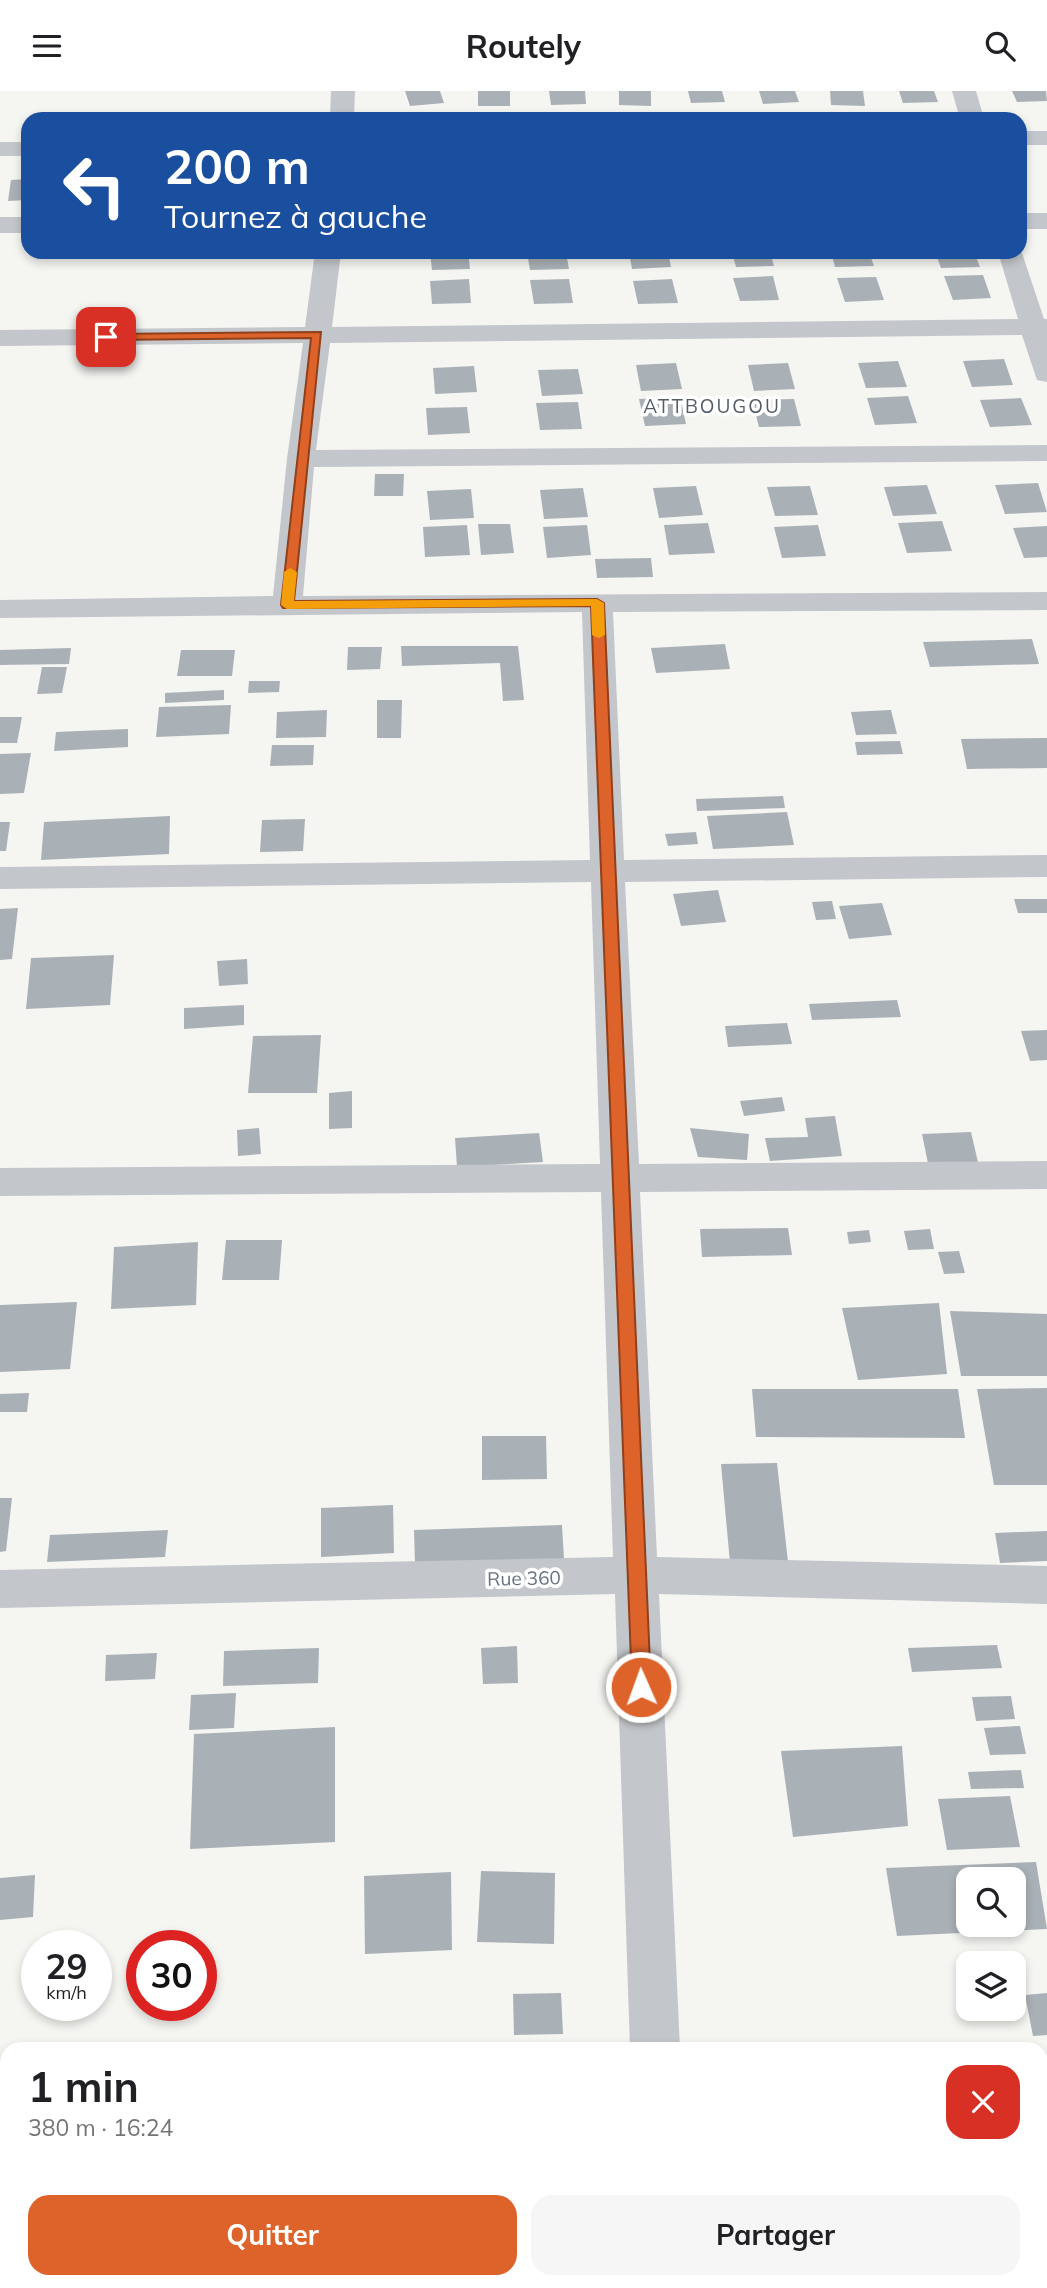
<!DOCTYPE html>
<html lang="fr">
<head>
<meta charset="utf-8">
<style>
	body { margin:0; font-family:Mulish,sans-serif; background:#f6f6f6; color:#202124; height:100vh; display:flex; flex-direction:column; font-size:26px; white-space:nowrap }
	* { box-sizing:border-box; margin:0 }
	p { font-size:23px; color:#757577 }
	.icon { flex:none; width:38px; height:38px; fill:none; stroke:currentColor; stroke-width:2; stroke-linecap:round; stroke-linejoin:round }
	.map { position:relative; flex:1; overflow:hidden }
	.side { position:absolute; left:0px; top:1951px; width:1048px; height:247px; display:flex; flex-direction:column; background:#fff; border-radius:21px 21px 0 0; box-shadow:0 4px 10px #0003 }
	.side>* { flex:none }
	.guide { position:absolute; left:21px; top:21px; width:1006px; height:147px; border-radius:21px; box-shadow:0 4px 10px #0003; background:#1a4fa0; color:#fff; overflow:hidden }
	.buttons { position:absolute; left:956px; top:1776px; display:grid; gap:14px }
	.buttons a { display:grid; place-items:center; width:70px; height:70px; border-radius:14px; background:#fff; box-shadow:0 4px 10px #0003; font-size:35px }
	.speed { position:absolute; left:21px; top:1839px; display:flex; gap:14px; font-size:35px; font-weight:700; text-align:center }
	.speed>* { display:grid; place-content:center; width:91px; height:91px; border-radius:50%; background:#fff; box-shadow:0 4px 10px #0003; line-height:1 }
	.speed small { font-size:18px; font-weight:400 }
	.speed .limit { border:10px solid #d22; background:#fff; color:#111 }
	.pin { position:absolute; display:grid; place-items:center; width:60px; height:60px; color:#fff; margin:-30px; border-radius:14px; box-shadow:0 4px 10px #0006 }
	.me { position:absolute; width:77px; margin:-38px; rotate:358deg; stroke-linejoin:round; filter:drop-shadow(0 0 5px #0008) }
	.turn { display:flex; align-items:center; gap:24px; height:147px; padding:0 28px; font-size:32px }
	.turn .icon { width:91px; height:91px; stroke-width:2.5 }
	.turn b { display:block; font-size:49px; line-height:60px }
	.round { display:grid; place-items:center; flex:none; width:74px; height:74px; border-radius:21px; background:#f6f6f6 }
	.headline { display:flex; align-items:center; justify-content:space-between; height:119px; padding:0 28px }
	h1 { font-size:42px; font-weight:700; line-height:52px }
	.cta { display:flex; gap:14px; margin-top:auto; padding:14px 28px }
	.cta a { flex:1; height:80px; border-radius:21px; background:#dd632a; color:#fff; font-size:28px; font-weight:700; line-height:80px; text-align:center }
	.cta a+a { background:#f6f6f6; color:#202124 }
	header { display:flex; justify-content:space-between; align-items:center; height:91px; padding:0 28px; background:#fff; font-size:32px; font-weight:700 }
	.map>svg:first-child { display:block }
	.building { fill:#aab1b6; fill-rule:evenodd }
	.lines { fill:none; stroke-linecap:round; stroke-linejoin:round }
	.minor { fill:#c3c6ca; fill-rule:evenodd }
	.route { fill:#dd632a; stroke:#90401b; stroke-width:2 }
	.slow { fill:#f59e0b }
	.labels { text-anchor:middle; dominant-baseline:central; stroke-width:7; stroke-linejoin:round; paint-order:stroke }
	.far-quarter-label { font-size:19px; letter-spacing:2px; fill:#535d67; stroke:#fff }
	.street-label { font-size:19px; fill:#657382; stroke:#fff }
</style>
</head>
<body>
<header><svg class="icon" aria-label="menu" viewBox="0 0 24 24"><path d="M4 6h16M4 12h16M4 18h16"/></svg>Routely<svg class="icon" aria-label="search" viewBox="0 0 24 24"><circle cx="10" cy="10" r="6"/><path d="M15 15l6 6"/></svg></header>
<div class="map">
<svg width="1047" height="2197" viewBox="0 0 1047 2197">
	<rect width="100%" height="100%" fill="#f5f5f2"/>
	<path class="building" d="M405 0H440L444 12 410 15Z
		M478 0H510V15H478Z
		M549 0H585L586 13 551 14Z
		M619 0H651V15L619 14Z
		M688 0H722L725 11 691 12Z
		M759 0H795L799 11 763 13Z
		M830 0H863L865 15 831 14Z
		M899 0H934L938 11 903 12Z
		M1012 0H1046L1047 10 1017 11Z
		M28 88V109L8 110 11 89Z
		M430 161H468L470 178 432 179Z
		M527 161H566L569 178 530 179Z
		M629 161H668L671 176 632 178Z
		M732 161H770L774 175 736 176Z
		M831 161H869L874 175 835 176Z
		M935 161H974L980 176 941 177Z
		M983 184 991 207 953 209 944 185Z
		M773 185 779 209 740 210 733 187Z
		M876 186 884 209 845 211 837 187Z
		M469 188 471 212 432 213 430 190Z
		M569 188 573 212 534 213 530 189Z
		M672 188 678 212 638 213 633 190Z
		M1004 268 1013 294 972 296 963 270Z
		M898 270 907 296 866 297 858 272Z
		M676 272 682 298 641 300 636 274Z
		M788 272 795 298 754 300 748 274Z
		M474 275 477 301 435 303 433 277Z
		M578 278 583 303 542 305 538 279Z
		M908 305 917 332 875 334 867 307Z
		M680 306 686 333 645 335 639 308Z
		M1021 307 1032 334 990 336 980 309Z
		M794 308 801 335 759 336 752 309Z
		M578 311 582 338 540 339 536 312Z
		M467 316 470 342 428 344 426 317Z
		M375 383H404L403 405H374Z
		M1038 392 1047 421 1005 423 995 394Z
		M927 394 937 423 893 425 884 396Z
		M696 395 703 424 659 427 653 397Z
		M810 395 818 424 775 425 767 396Z
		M583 397 588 426 544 428 540 399Z
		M471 398 474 427 430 429 427 400Z
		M942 430 952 460 907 462 898 432Z
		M708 432 715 462 669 464 664 434Z
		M478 433H510L514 462 481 464Z
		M467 434 470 464 425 466 423 436Z
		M587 434 591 464 547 467 543 436Z
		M818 434 826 465 782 467 774 436Z
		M1047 435V466L1024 467 1013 437Z
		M651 467 653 486 597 487 595 468Z
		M1032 548 1039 573 930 576 923 551Z
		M725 553 730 578 656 582 651 557Z
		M401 555H518L524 609 503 610 500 572 402 575Z
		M348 556H382L380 578 347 579Z
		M71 557 69 573 0 574V559Z
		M181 559H235L232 585H177Z
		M42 576H67L62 602 37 603Z
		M249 590H280L279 601 248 602Z
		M224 599V609L165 612V602Z
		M377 609H402L401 647H377Z
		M231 614 229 643 156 646 159 616Z
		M327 619 326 646 276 647 277 621Z
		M891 619 897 643 856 644 851 621Z
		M0 626H22L17 652H0Z
		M128 638V656L54 660 56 641Z
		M1047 647V677L967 678 961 648Z
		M900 650 903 663 857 664 855 651Z
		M272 654H314L313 674 270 675Z
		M31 662 24 702 0 703V663Z
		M783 705 785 717 697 720 696 708Z
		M787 721 794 754 713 758 707 725Z
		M170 725 169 763 41 769 44 731Z
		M305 728 303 760 260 761 262 729Z
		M0 731H10L6 760H0Z
		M696 741 698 753 668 755 665 743Z
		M718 799 726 831 681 835 673 803Z
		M1014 808H1047V822H1018Z
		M832 810 836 828 816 829 812 811Z
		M882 812 892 844 849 848 839 815Z
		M18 817 12 868 0 869V818Z
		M114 864 110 914 26 918 31 867Z
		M247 868 248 893 219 895 217 870Z
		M897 909 901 926 812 929 809 913Z
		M244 914V934L184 938V917Z
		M787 932 792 953 728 956 725 935Z
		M1047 939V969L1030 970 1021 940Z
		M321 944 317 1002H248L253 945Z
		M352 1000V1037L329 1038V1002Z
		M782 1006 785 1020 744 1025 740 1010Z
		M835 1025 842 1065 770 1070 765 1047 808 1046 805 1027Z
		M259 1037 261 1063 238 1065 237 1039Z
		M690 1037 749 1043 747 1069 698 1066Z
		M971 1041 980 1080 930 1082 922 1043Z
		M539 1042 543 1071 457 1076 455 1047Z
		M788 1137 792 1164 702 1166 700 1138Z
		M930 1138 934 1158 908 1159 904 1140Z
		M869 1139 871 1151 849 1153 847 1141Z
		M226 1149H282L279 1189H222Z
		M198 1151 196 1214 111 1218 114 1156Z
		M959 1160 965 1182 944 1183 938 1161Z
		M77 1211 70 1278 0 1281V1214Z
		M939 1212 947 1283 858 1289 842 1217Z
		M950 1220 1047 1223V1285H961Z
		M1047 1297V1394H994L977 1298Z
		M752 1298H958L965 1347 756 1346Z
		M29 1302 27 1321H0V1303Z
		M482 1345H546L547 1388 482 1389Z
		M777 1372 788 1471 730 1472 721 1373Z
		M0 1407H12L6 1460 0 1461Z
		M393 1414 394 1462 321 1466V1417Z
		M562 1434 564 1468 415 1473 414 1439Z
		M168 1439 165 1466 47 1471 50 1444Z
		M1047 1440V1470L1000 1472 995 1442Z
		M997 1554 1002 1577 912 1581 908 1557Z
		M517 1555 518 1592 483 1593 481 1557Z
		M319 1557 318 1592 223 1595 224 1560Z
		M157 1562 155 1588 105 1590 106 1564Z
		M236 1602 234 1637 189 1639 191 1604Z
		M1011 1605 1015 1628 976 1630 972 1606Z
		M1020 1635 1026 1663 990 1664 984 1637Z
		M335 1636V1751L190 1758 194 1643Z
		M902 1655 908 1735 793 1746 781 1660Z
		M1021 1679 1024 1697 971 1698 968 1681Z
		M1010 1705 1020 1756 947 1759 938 1708Z
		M1036 1771 1047 1838 897 1845 886 1777ZM968 1788H1013V1834H968Z
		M481 1780 555 1782 554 1853 477 1851Z
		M451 1781 452 1859 365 1863 364 1785Z
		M35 1784 33 1826 0 1829V1787Z
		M561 1902 563 1943 514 1944 513 1903Z
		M1047 1902V1944L1033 1945 1025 1904Z
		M7 2138V2191H38L37 2197H0L3 2139Z
		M61 2191H127V2197H61Z
		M154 2191H270V2197H153Z
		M381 2191H538V2197H381Z"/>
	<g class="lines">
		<path class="minor" d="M331 0H355L354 28H330Z
			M952 0H976L984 28H960Z
			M1020 40H1047V54H1020Z
			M0 51H28V65H0Z
			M1020 122H1047V138H1020Z
			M0 126H28V142H0Z
			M1020 156 1044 228H1047V291L1037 289 1022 244 330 252 316 359 1047 354V370L314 376 303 505 1047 501V519L613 521 624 769 1047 764V786L625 791 639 1073 1047 1070V1098L640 1101 657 1466 1047 1475V1513L659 1503 680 1958H630L615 1503 0 1517V1479L613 1466 601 1101 0 1105V1077L600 1073 591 791 0 798V776L590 769 582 521 0 527V509L273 505 287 368 303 252 0 255V239L305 236 315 161H341L332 236 1018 228 998 161H1020Z
			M1041 2016H1047V2068H1041Z
			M0 2026H7V2078H0Z
			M638 2191H692V2197H638Z"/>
	</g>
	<path class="route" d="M321 241 294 510 597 508 604 512 651 1596 648 1601 641 1604 635 1601 632 1596 591 515 283 517 281 514 311 247 106 249 100 246 106 243Z"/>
	<path class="slow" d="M290 477 297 481 294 510 597 508 604 512 605 544 599 547 592 544 591 515 287 518 281 514 284 481Z"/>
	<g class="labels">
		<g class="far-quarter-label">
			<text x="712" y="315">ATTBOUGOU</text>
		</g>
		<g class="street-label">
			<text transform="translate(524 1487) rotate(-1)">Rue 360</text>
		</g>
	</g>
</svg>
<div class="buttons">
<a><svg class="icon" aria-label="search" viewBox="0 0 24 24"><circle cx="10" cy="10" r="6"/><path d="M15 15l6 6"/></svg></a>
<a><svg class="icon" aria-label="layers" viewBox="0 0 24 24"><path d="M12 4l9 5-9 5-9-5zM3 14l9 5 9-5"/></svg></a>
</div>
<div class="speed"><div>29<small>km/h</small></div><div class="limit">30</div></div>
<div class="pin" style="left:106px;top:246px;background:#d93025"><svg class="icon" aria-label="arrive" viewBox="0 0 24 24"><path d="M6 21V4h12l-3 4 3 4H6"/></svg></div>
<svg class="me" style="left:641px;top:1596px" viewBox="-20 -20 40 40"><circle r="17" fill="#dd632a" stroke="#fff" stroke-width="3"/><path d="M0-11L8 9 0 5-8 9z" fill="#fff"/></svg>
<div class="guide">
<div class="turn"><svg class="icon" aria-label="left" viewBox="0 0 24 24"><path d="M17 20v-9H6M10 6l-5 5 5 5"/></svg><div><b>200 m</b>Tournez à gauche</div></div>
</div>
<section class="side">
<div class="headline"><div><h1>1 min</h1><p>380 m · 16:24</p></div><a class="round" style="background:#d93025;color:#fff"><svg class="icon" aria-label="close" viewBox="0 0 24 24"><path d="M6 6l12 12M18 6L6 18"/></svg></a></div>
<div class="cta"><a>Quitter</a><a>Partager</a></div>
</section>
</div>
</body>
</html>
